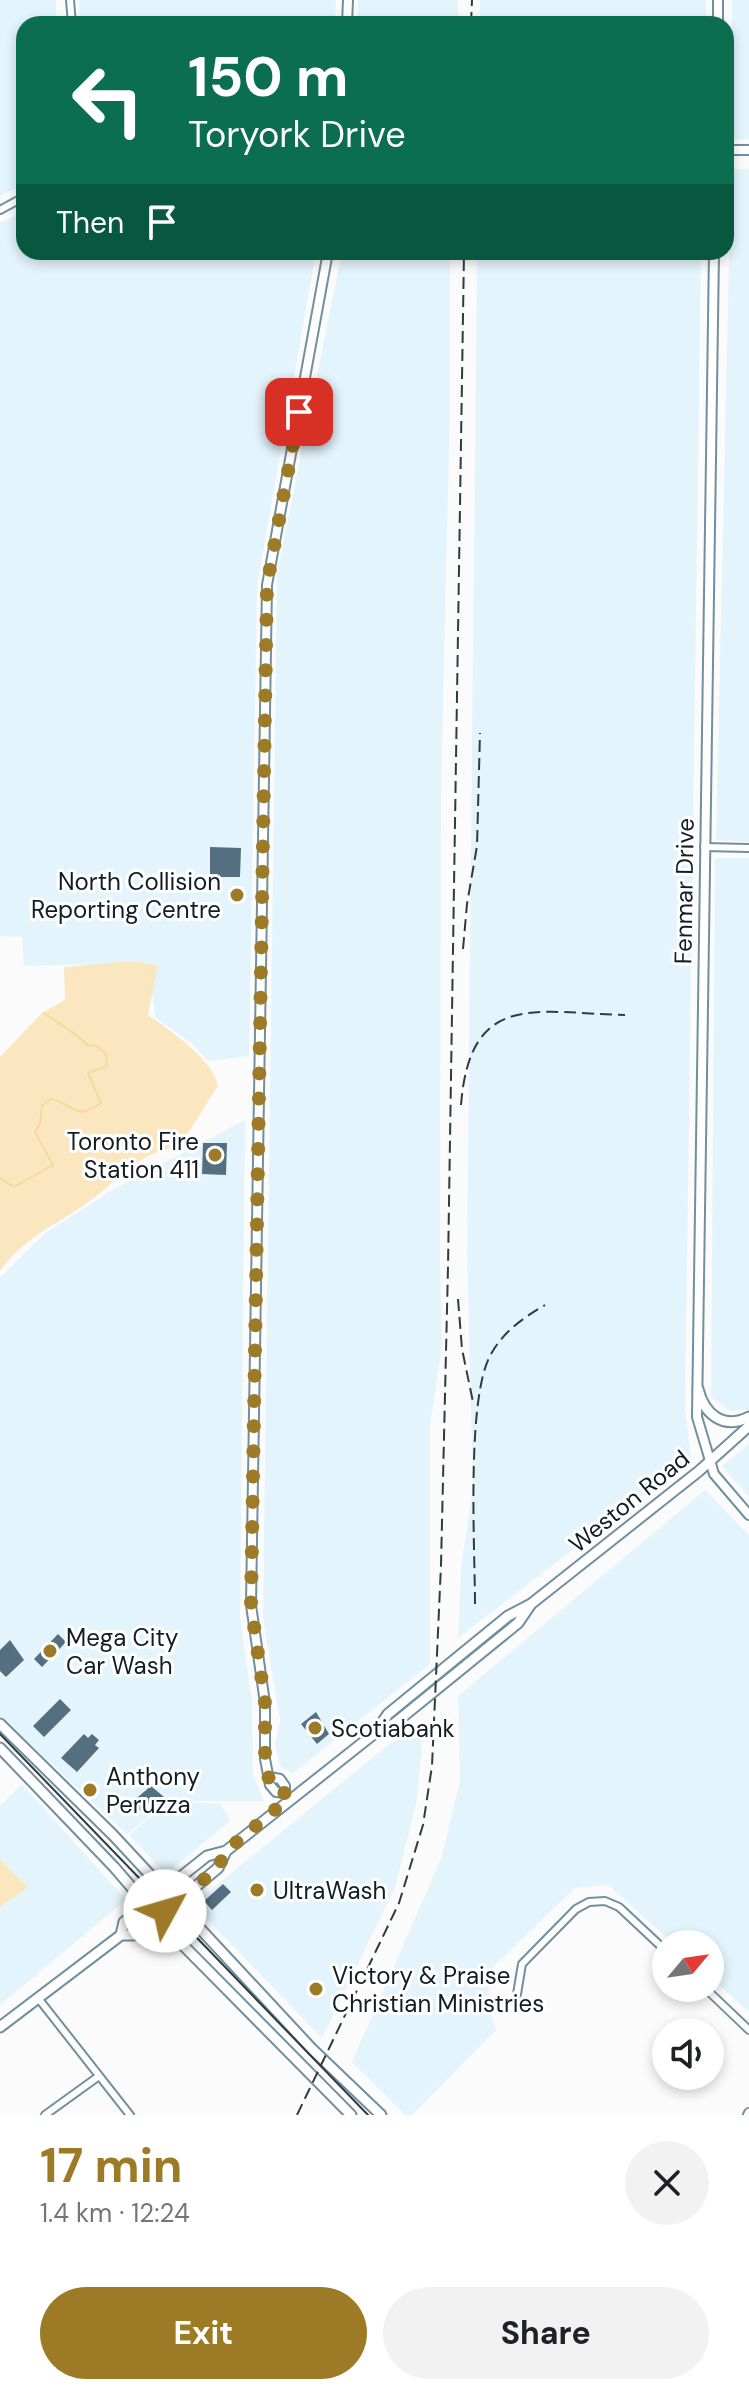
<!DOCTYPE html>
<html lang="en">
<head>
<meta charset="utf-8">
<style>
	body { margin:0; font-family:"DM Sans",sans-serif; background:#f2f2f2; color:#202124; height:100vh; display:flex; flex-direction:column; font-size:30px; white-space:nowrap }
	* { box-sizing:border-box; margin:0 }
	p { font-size:26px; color:#757577 }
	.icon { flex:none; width:44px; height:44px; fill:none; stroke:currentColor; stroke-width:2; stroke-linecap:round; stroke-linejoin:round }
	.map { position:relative; height:2115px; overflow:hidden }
	.side { display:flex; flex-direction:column; background:#fff; flex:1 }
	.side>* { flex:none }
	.top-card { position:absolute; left:16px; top:16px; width:718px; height:244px; border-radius:24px; box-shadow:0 4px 12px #0003; background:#0b6e4f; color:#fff; overflow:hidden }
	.needle { width:52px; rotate:61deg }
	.buttons { position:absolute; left:652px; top:1930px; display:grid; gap:16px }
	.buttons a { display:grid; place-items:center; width:72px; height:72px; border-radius:50%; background:#fff; box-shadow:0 4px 12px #0003; font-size:40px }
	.pin { position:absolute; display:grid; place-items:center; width:68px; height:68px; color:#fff; margin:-34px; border-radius:16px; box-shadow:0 4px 12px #0006 }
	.me { position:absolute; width:88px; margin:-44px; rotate:51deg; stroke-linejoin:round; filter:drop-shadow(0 0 6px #0008) }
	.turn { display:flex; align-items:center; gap:28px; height:168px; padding:0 40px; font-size:36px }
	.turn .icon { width:104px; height:104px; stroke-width:2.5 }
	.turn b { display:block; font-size:56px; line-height:68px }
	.then { display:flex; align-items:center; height:76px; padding:0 40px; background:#0003; gap:16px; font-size:30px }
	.round { display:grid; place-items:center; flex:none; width:84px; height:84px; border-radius:42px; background:#f2f2f2 }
	.overview { display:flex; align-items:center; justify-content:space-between; height:136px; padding:0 40px }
	h1 { font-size:48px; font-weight:700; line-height:60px; color:#9d7b26 }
	.button { display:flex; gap:16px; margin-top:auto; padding:16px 40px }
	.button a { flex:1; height:92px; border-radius:48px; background:#9d7b26; color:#fff; font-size:32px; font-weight:700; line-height:92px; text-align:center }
	.button a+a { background:#f2f2f2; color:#202124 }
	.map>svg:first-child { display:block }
	.built { fill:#e4f4fc }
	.green { fill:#fae7c0 }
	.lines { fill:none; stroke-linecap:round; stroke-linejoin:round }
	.stream { stroke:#f7d998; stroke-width:2 }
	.building { fill:#547080 }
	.minor-casing { stroke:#718f9f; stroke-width:10 }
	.tertiary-casing { stroke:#718f9f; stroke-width:12 }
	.secondary-casing { stroke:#718f9f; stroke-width:13 }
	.minor { stroke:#fff; stroke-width:6 }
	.tertiary { stroke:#fff; stroke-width:8 }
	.secondary { stroke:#fff; stroke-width:9 }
	.tram { stroke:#303b40; stroke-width:2 }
	.rail { stroke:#303b40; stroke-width:2; stroke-dasharray:12 6; stroke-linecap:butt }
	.route { stroke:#9d7b26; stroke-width:14; stroke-dasharray:0 25.2 }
	.poi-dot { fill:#9d7b26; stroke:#fff; stroke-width:3 }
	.labels { text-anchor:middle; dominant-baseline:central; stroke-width:6; stroke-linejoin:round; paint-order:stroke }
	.poi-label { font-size:24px; fill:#111d23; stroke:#fff; text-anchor:start }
	.street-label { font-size:24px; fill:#111d23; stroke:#fff }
</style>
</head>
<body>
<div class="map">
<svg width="749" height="2115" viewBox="0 0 749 2115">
	<rect width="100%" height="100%" fill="#fbfbfb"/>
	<path class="built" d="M0 0H56V24H24V184L0 196Z
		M79 0H336L335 24H80Z
		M358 0H458V24H358Z
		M480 0H706V24H480Z
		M732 0H749V139L731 140Z
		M749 169V842L716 840 731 170Z
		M24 211V252H316L257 586 249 1056 208 1061 192 1044 155 1017 149 963 24 966 22 937 0 936V223Z
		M342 252H450V404L441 791 440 1261 442 1345 430 1426V1664L292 1774 280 1766 275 1745 280 1720 263 1618 277 574Z
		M477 252H701L685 1408 691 1459 458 1638 461 1568 473 1486 467 1253Z
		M715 858H749V1410L730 1411 711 1397Z
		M245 1120 240 1618 252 1701 253 1774 264 1801H174L220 1804 231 1820 166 1874 129 1835 169 1801 127 1834 0 1716V1278L44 1234 109 1192Z
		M749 1444V1497L722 1466Z
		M705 1490 749 1535V2012L710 1977V1944H674L608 1885 575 1888 491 1969 488 2003 496 2030 412 2115H405L352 2062 441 1859 460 1781 458 1696Z
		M424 1724 417 1800 395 1888 322 2038 197 1909 196 1902 388 1745Z
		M22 1784 126 1900 0 2005V1907L28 1887 0 1859V1806Z"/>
	<path class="green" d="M130 961 158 965 148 1015C169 1030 214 1060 218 1086 205 1103 191 1136 174 1146 166 1151 154 1152 146 1157 123 1170 112 1185 92 1199 60 1224 24 1236 0 1271V1057L42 1013 65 1000 64 967Z
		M0 1859 28 1887 0 1907Z"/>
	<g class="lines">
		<path class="stream" d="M0 1178 14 1187 53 1165 35 1132 40 1124 42 1106 51 1099C75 1104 74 1122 101 1103L88 1073 107 1066 106 1054 95 1045 88 1046C75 1031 60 1025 44 1013"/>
	</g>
	<path class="building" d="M210 847 241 848 240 877H210Z
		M203 1143H227L226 1175 202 1174Z
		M58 1634 66 1642 42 1667 34 1659Z
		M10 1640 24 1660 6 1677 0 1671V1650Z
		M60 1699 71 1710 44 1737 33 1726Z
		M316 1712 329 1734 317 1744 301 1724Z
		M84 1734 88 1738 92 1734 99 1740 95 1745 99 1748 77 1772 61 1758Z
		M151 1786 164 1797 154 1805 151 1801 134 1815 127 1806Z
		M223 1884 231 1892 212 1910 204 1901Z"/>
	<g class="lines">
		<defs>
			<path id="minor" d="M70 0 72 24
				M0 210 24 197
				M704 847 749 848
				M705 1988 749 2030
				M517 1994 522 1964 576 1909 589 1902 605 1901 619 1907 666 1951
				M38 1998 130 2115
				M45 2115 99 2076"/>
			<path id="tertiary" d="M347 24 348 0
				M718 24V0
				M726 150H749
				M714 252 697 1417 714 1474 749 1515
				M270 1777 280 1779 285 1786V1793
				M285 1793 276 1792 270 1785 265 1759V1703L251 1605 267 585 328 252
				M748 2115 749 2113"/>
			<path id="secondary" d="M698 1389C704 1414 723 1430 749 1417
				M0 1724 113 1835 312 2049 381 2115
				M377 1730 388 1714 508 1616 531 1604 699 1471 749 1426
				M0 1748 114 1867 171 1933 351 2115
				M121 1935 124 1922 207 1856 226 1851
				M0 2027 121 1935H134L176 1903 218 1868 226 1851 375 1733 395 1723 518 1623 531 1604"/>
		</defs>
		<use href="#minor" class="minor-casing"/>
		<use href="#tertiary" class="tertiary-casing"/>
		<use href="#secondary" class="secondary-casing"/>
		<use href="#minor" class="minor"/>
		<use href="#tertiary" class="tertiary"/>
		<use href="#secondary" class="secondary"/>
		<path class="tram" d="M0 1734 368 2115"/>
		<path class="rail" d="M471 24 472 0
			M463 949 467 904 477 846 480 733
			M461 1105C470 990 536 1013 625 1015
			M458 1299 462 1349 473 1402
			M475 1604C475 1549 466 1397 491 1354 504 1331 523 1318 545 1305
			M297 2115 399 1903 423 1825 432 1766 441 1565 448 1267 464 252"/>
	</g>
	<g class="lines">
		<path class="route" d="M165 1911 218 1868 226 1851 289 1798 285 1793 276 1792 270 1785 265 1759V1703L251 1605 267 585 299 412"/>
	</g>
	<g class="poi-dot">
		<circle cx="237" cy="895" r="8"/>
		<circle cx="215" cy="1155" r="8"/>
		<circle cx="50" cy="1651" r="8"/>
		<circle cx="315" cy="1728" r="8"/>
		<circle cx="90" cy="1790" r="8"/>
		<circle cx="257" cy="1890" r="8"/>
		<circle cx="316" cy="1989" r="8"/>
	</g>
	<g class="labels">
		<g class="poi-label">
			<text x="221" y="881" text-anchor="end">North Collision<tspan x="221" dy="28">Reporting Centre</tspan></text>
			<text x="199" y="1141" text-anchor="end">Toronto Fire<tspan x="199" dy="28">Station 411</tspan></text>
			<text x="66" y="1637">Mega City<tspan x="66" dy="28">Car Wash</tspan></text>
			<text x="331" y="1728">Scotiabank</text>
			<text x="106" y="1776">Anthony<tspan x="106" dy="28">Peruzza</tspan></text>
			<text x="273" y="1890">UltraWash</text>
			<text x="332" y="1975">Victory &amp; Praise<tspan x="332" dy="28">Christian Ministries</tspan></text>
		</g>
		<g class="street-label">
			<text transform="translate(684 891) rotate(-89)">Fenmar Drive</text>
			<text transform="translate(629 1501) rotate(-39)">Weston Road</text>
		</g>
	</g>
</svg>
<div class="buttons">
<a><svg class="needle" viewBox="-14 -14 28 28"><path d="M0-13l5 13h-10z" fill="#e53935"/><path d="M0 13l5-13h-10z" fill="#757577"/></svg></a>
<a><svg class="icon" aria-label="sound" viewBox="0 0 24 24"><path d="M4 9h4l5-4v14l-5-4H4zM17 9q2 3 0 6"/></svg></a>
</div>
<div class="pin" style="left:299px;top:412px;background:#d93025"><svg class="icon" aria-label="arrive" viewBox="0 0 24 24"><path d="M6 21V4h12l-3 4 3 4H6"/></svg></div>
<svg class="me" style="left:165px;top:1911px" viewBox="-20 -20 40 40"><circle r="19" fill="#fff"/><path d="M0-13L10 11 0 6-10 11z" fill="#9d7b26"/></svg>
<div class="top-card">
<div class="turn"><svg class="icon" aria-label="left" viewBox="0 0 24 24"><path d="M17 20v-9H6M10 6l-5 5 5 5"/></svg><div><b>150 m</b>Toryork Drive</div></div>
<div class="then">Then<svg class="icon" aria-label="arrive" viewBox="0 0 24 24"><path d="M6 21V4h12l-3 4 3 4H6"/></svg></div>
</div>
</div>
<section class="side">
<div class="overview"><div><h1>17 min</h1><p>1.4 km · 12:24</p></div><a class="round"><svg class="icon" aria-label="close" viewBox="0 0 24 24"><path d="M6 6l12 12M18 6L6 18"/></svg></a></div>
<div class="button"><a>Exit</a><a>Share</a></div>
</section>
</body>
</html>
